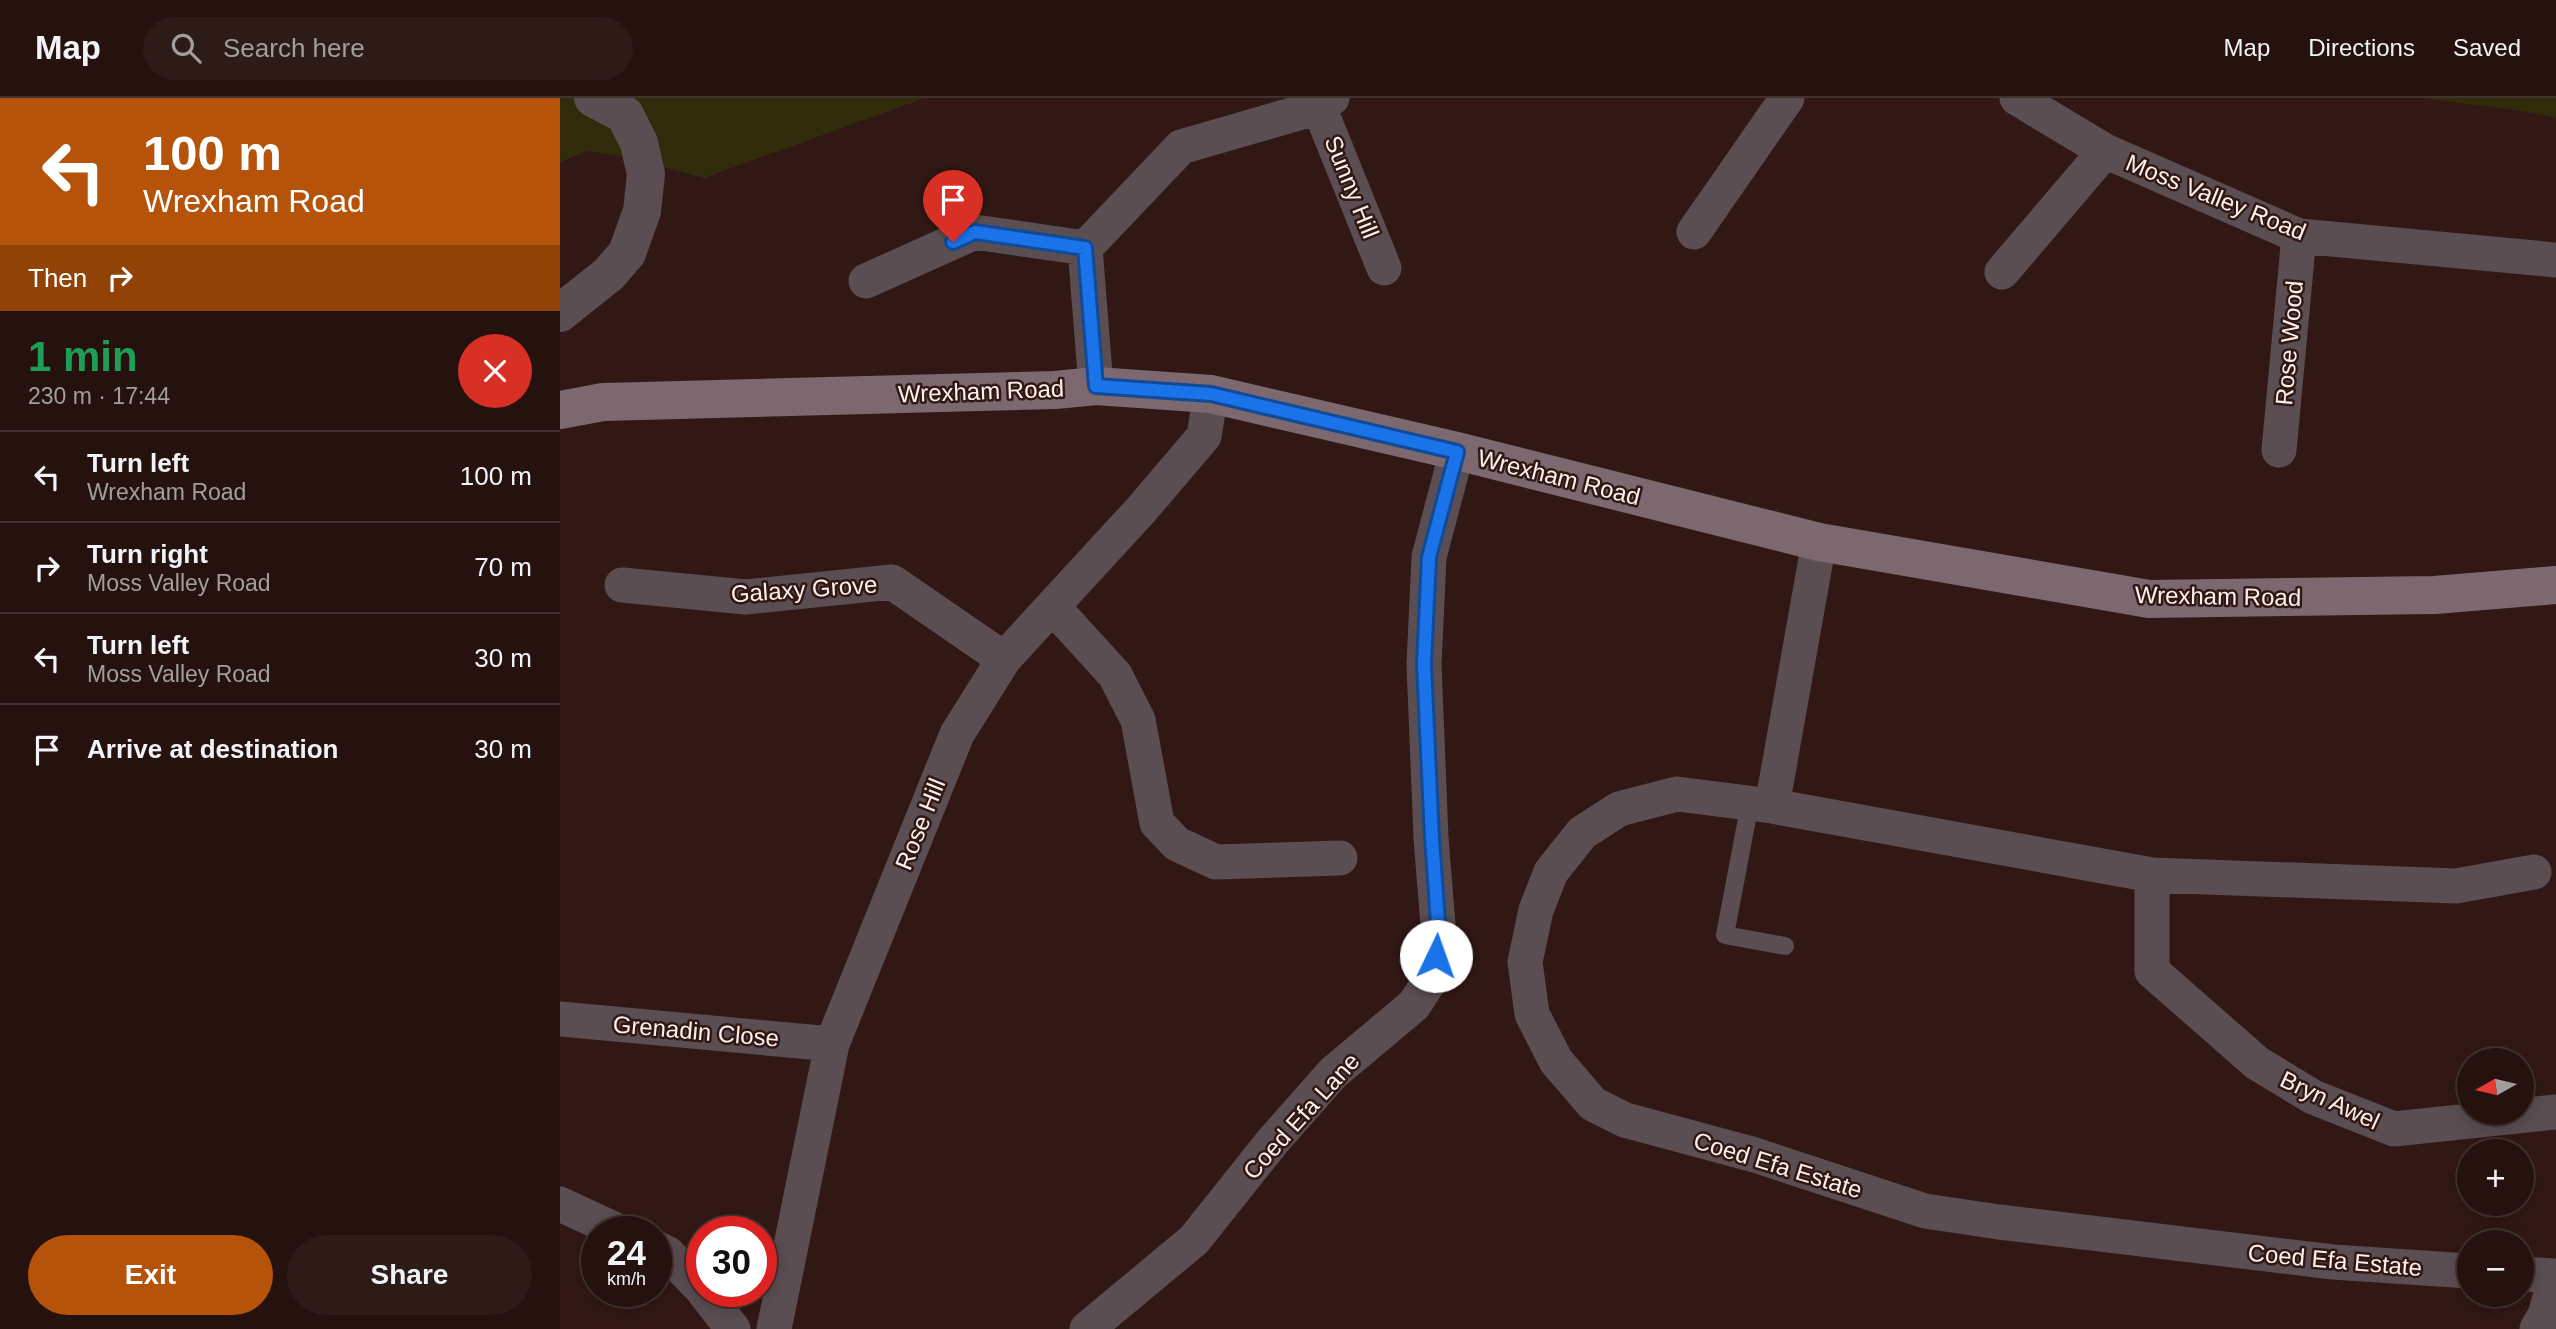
<!DOCTYPE html>
<html lang="en">
<head>
<meta charset="utf-8">
<style>
	body { margin:0; font-family:Helvetica,sans-serif; background:#2d1b18; color:#f1f3f6; height:100vh; display:flex; flex-direction:column; font-size:26px; white-space:nowrap }
	* { box-sizing:border-box; margin:0 }
	p { font-size:23px; color:#a39e9e }
	.icon { flex:none; width:38px; height:38px; fill:none; stroke:currentColor; stroke-width:2; stroke-linecap:round; stroke-linejoin:round }
	.map { position:relative; flex:1; overflow:hidden }
	.details { display:flex; flex-direction:column; background:#25120f; width:560px }
	.details>* { flex:none }
	.hud { background:#b45309; color:#fff; overflow:hidden }
	.needle { width:46px; rotate:262deg }
	.tools { position:absolute; left:1897px; top:950px; display:grid; gap:14px }
	.tools a { display:grid; place-items:center; width:77px; height:77px; border-radius:50%; background:#25120f; box-shadow:0 4px 18px #0003,0 0 0 2px #42322f; font-size:35px }
	.speed { position:absolute; left:21px; top:1118px; display:flex; gap:14px; font-size:35px; font-weight:700; text-align:center }
	.speed>* { display:grid; place-content:center; width:91px; height:91px; border-radius:50%; background:#25120f; box-shadow:0 4px 18px #0003,0 0 0 2px #42322f; line-height:1 }
	.speed small { font-size:18px; font-weight:400 }
	.speed .limit { border:10px solid #d22; background:#fff; color:#111 }
	.pin { position:absolute; display:grid; place-items:center; width:60px; height:60px; color:#fff; margin:-72px -30px; border-radius:50% 50% 50% 0; rotate:-45deg; box-shadow:0 0 7px #0007 }
	.pin .icon { rotate:45deg }
	.me { position:absolute; width:77px; margin:-38px; rotate:3deg; stroke-linejoin:round; filter:drop-shadow(0 0 5px #0008) }
	.turn { display:flex; align-items:center; gap:24px; height:147px; padding:0 28px; font-size:32px }
	.turn .icon { width:91px; height:91px; stroke-width:2.5 }
	.turn b { display:block; font-size:49px; line-height:60px }
	.then { display:flex; align-items:center; height:66px; padding:0 28px; background:#0003; gap:14px; font-size:26px }
	.round { display:grid; place-items:center; flex:none; width:74px; height:74px; border-radius:37px; background:#2d1b18 }
	.headline { display:flex; align-items:center; justify-content:space-between; height:119px; padding:0 28px }
	h1 { font-size:42px; font-weight:700; line-height:52px; color:#1e9e55 }
	.primary-button { display:flex; gap:14px; margin-top:auto; padding:14px 28px }
	.primary-button a { flex:1; height:80px; border-radius:42px; background:#b45309; color:#fff; font-size:28px; font-weight:700; line-height:80px; text-align:center }
	.primary-button a+a { background:#2d1b18; color:#f1f3f6 }
	ul { padding:0; list-style:none }
	li { display:flex; align-items:center; gap:21px; height:91px; padding:0 28px; border-top:2px solid #42322f }
	li div { flex:1 }
	li b { display:block; font-size:26px }
	li em { font-style:normal }
	header { display:flex; align-items:center; gap:42px; box-sizing:border-box; height:98px; padding:0 35px; background:#25120f; border-bottom:2px solid #42322f }
	header strong { font-size:33px }
	nav { display:flex; gap:38px; margin-inline-start:auto; font-size:24px }
	.search { width:490px; height:63px; background:#2d1b18; display:flex; align-items:center; gap:18px; box-sizing:border-box; padding:0 24px; border-radius:38px; color:#a39e9e; font-size:26px }
	main { display:flex; flex:1; min-height:0 }
	.map>svg:first-child { display:block }
	.green { fill:#302b0a }
	.lines { fill:none; stroke-linecap:round; stroke-linejoin:round }
	.service { stroke:#5b4e52; stroke-width:18 }
	.minor { stroke:#5b4e52; stroke-width:35 }
	.tertiary { stroke:#5b4e52; stroke-width:38 }
	.secondary { stroke:#7c686e; stroke-width:38 }
	.route-casing { stroke:#114b97; stroke-width:18 }
	.route { stroke:#1a73e8; stroke-width:12 }
	.labels { text-anchor:middle; dominant-baseline:central; stroke-width:5; stroke-linejoin:round; paint-order:stroke }
	.street-label { font-size:24px; fill:#fdefec; stroke:#311814 }
</style>
</head>
<body>
<header>
<strong>Map</strong>
<div class="search"><svg class="icon" aria-label="search" viewBox="0 0 24 24"><circle cx="10" cy="10" r="6"/><path d="M15 15l6 6"/></svg>Search here</div>
<nav><a>Map</a><a>Directions</a><a>Saved</a></nav>
</header>
<main>
<section class="details">
<div class="hud">
<div class="turn"><svg class="icon" aria-label="left" viewBox="0 0 24 24"><path d="M17 20v-9H6M10 6l-5 5 5 5"/></svg><div><b>100 m</b>Wrexham Road</div></div>
<div class="then">Then<svg class="icon" aria-label="right" viewBox="0 0 24 24"><path d="M7 20v-9h11M14 6l5 5-5 5"/></svg></div>
</div>
<div class="headline"><div><h1>1 min</h1><p>230 m · 17:44</p></div><a class="round" style="background:#d93025;color:#fff"><svg class="icon" aria-label="close" viewBox="0 0 24 24"><path d="M6 6l12 12M18 6L6 18"/></svg></a></div>
<ul>
<li><svg class="icon" aria-label="left" viewBox="0 0 24 24"><path d="M17 20v-9H6M10 6l-5 5 5 5"/></svg><div><b>Turn left</b><p>Wrexham Road</p></div><em>100 m</em></li>
<li><svg class="icon" aria-label="right" viewBox="0 0 24 24"><path d="M7 20v-9h11M14 6l5 5-5 5"/></svg><div><b>Turn right</b><p>Moss Valley Road</p></div><em>70 m</em></li>
<li><svg class="icon" aria-label="left" viewBox="0 0 24 24"><path d="M17 20v-9H6M10 6l-5 5 5 5"/></svg><div><b>Turn left</b><p>Moss Valley Road</p></div><em>30 m</em></li>
<li><svg class="icon" aria-label="arrive" viewBox="0 0 24 24"><path d="M6 21V4h12l-3 4 3 4H6"/></svg><div><b>Arrive at destination</b></div><em>30 m</em></li>
</ul>
<div class="primary-button"><a>Exit</a><a>Share</a></div>
</section>
<div class="map">
<svg width="1996" height="1231" viewBox="0 0 1996 1231">
	<rect width="100%" height="100%" fill="#311814"/>
	<path class="green" d="M0 0H365L144 80 64 59 28 53 0 64Z
		M1863 0H1996V20C1952 9 1907 7 1863 0Z"/>
	<g class="lines">
		<path class="service" d="M1190 705 1165 837 1225 848"/>
		<path class="minor" d="M1457 0 1545 53 1739 138 1996 162
			M759 9 824 170
			M1134 134 1227 0
			M525 150 621 49 759 9 772 0
			M1442 174 1545 53
			M306 183 415 134 525 150 536 288
			M1719 352 1739 138
			M62 487 186 499 332 484 444 561
			M493 509 555 577 578 622 597 725 617 746 656 764 780 760
			M1212 708 1259 444
			M1592 777V873L1697 965 1753 999 1834 1031 1996 1014
			M0 921 272 946
			M0 1106 60 1134
			M96 1150 108 1156 142 1191
			M1909 1173 1773 1164 1439 1124 1365 1113 1195 1057 1065 1022 1033 1006 996 963 972 916 965 864 976 812 991 774 1022 735 1059 711 1117 696 1212 708 1592 777 1896 788 1974 774
			M1962 1176 1996 1178
			M144 1194 173 1231
			M214 1231 272 946 397 636 444 561 581 412 644 338 651 296
			M527 1231 634 1142 713 1043 773 975 854 907 873 878 879 839 871 740 864 566 869 459 897 353
			M1977 1231 1985 1217 1996 1178"/>
		<path class="tertiary" d="M0 215 49 176 67 155 82 113 86 76 79 45 65 17 33 0"/>
		<path class="secondary" d="M0 312 43 304 495 292 536 288 651 296 897 353 1259 444 1589 501 1875 497 1996 487"/>
	</g>
	<g class="lines">
		<defs>
			<path id="route" d="M393 144 415 134 525 150 536 288 651 296 897 354 869 459 864 566 872 740 879 839 876 858"/>
		</defs>
		<use href="#route" class="route-casing"/>
		<use href="#route" class="route"/>
	</g>
	<g class="labels">
		<g class="street-label">
			<text transform="translate(792 89) rotate(68)">Sunny Hill</text>
			<text transform="translate(1656 99) rotate(22)">Moss Valley Road</text>
			<text transform="translate(1729 245) rotate(-85)">Rose Wood</text>
			<text transform="translate(421 293) rotate(-2)">Wrexham Road</text>
			<text transform="translate(999 379) rotate(14)">Wrexham Road</text>
			<text transform="translate(244 491) rotate(-4)">Galaxy Grove</text>
			<text transform="translate(1658 498) rotate(1)">Wrexham Road</text>
			<text transform="translate(360 726) rotate(-68)">Rose Hill</text>
			<text transform="translate(136 933) rotate(5)">Grenadin Close</text>
			<text transform="translate(1770 1002) rotate(25)">Bryn Awel</text>
			<text transform="translate(741 1018) rotate(-48)">Coed Efa Lane</text>
			<text transform="translate(1218 1067) rotate(17)">Coed Efa Estate</text>
			<text transform="translate(1775 1162) rotate(5)">Coed Efa Estate</text>
		</g>
	</g>
</svg>
<div class="tools">
<a><svg class="needle" viewBox="-14 -14 28 28"><path d="M0-13l5 13h-10z" fill="#e53935"/><path d="M0 13l5-13h-10z" fill="#a39e9e"/></svg></a>
<a>+</a>
<a>−</a>
</div>
<div class="speed"><div>24<small>km/h</small></div><div class="limit">30</div></div>
<div class="pin" style="left:393px;top:144px;background:#d93025"><svg class="icon" aria-label="arrive" viewBox="0 0 24 24"><path d="M6 21V4h12l-3 4 3 4H6"/></svg></div>
<svg class="me" style="left:876px;top:858px" viewBox="-20 -20 40 40"><circle r="19" fill="#fff"/><path d="M0-13L10 11 0 6-10 11z" fill="#1a73e8"/></svg>
</div>
</main>
</body>
</html>
